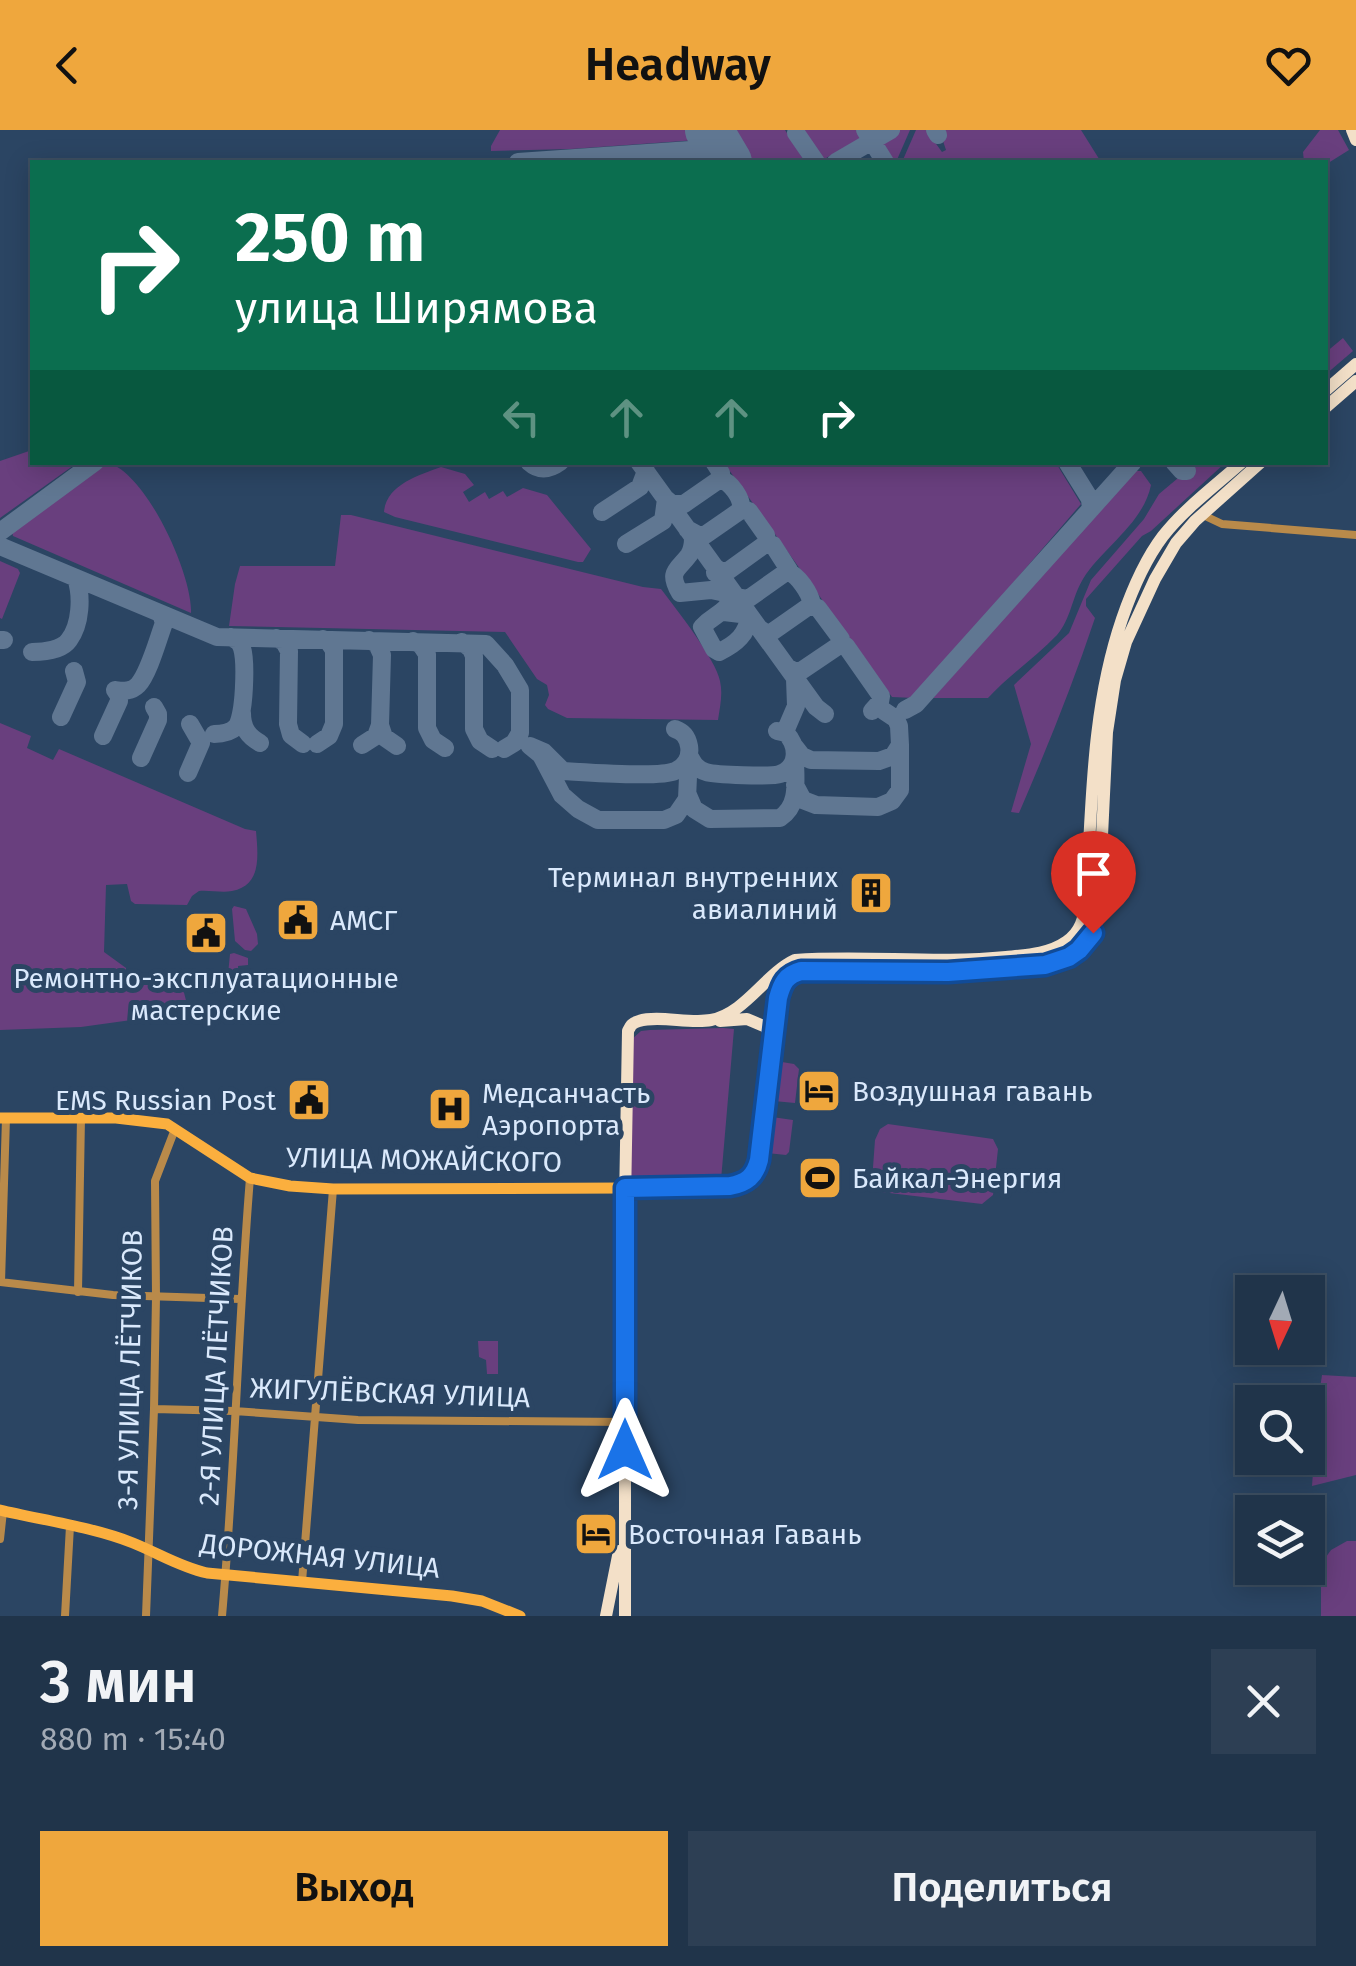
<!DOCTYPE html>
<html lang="ru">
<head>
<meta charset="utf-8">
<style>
	body { margin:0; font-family:"Fira Sans",sans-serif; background:#2d3f54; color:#f1f3f6; height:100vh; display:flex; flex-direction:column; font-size:38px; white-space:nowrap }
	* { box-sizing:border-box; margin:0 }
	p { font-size:32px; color:#a2aab5 }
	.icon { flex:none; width:55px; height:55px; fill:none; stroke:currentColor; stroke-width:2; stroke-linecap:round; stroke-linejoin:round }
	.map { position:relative; height:1486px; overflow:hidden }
	.details { display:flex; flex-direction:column; background:#20344a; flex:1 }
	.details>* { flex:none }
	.top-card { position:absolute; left:30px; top:30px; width:1298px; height:305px; border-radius:0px; box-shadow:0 5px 25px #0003,0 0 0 2px #3d4f62; background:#0b6e4f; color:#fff; overflow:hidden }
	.needle { width:65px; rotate:184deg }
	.tools { position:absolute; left:1235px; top:1145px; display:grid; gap:20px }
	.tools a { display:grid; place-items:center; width:90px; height:90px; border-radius:0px; background:#20344a; box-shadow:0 5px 25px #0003,0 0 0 2px #3d4f62; font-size:50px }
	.pin { position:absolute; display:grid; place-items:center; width:85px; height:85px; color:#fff; margin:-102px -42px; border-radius:50% 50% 50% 0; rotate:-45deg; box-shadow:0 0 10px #0007 }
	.pin .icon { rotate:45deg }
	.me { position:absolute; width:110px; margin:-55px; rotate:0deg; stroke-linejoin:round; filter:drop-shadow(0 0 8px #0008) }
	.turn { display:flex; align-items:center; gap:35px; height:210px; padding:0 40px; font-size:45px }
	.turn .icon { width:130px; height:130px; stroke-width:2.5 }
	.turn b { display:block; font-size:70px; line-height:85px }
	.lanes { display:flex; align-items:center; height:95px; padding:0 40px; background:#0003; justify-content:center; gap:50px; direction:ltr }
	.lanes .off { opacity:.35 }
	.round { display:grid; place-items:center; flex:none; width:105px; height:105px; border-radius:0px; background:#2d3f54 }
	.head { display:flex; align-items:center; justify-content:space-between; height:170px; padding:0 40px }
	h1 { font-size:60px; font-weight:600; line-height:75px }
	.cta { display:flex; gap:20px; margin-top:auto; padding:20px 40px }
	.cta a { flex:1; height:115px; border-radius:0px; background:#efa73d; color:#111; font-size:40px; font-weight:600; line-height:115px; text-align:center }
	.cta a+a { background:#2d3f54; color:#f1f3f6 }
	header { display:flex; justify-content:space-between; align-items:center; height:130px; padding:0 40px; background:#efa73d; color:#111; font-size:45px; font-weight:600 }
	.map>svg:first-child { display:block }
	.green { fill:#693f7e }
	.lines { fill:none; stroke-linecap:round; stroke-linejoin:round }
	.taxiway { stroke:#607792; stroke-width:18 }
	.runway { stroke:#607792; stroke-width:48 }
	.street { stroke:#b98a4a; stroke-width:8 }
	.secondary { stroke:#fbaf3e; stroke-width:11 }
	.primary { stroke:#f3e0c8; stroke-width:12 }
	.route-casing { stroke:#114b97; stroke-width:25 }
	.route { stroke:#1a73e8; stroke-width:18 }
	.labels { text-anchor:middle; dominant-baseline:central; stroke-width:10; stroke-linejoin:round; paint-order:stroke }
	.poi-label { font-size:28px; fill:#dae9fc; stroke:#2b4563; text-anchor:start }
	.street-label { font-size:28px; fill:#dae9fc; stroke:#2b4563 }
</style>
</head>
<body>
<header><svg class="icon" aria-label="back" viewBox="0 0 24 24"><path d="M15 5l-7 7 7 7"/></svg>Headway<svg class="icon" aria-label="heart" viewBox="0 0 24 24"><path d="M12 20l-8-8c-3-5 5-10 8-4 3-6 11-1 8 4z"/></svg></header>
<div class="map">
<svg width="1356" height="1486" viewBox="0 0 1356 1486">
	<rect width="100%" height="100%" fill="#2b4563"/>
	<path class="green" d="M500 0H691L697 10 571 19 491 21V16Z
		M726 0H785L805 32H746Z
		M802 0H856L861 8 821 31Z
		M895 0H910L896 32H888L876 14 877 10Z
		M916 0H926L942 22 946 20 943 11 945 0H1081L1101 32H902Z
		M1320 0H1338L1349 20 1325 35V32H1304L1303 22Z
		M1343 208 1353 221 1325 245V223Z
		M32 320V332L77 333 0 388V331Z
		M105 332C145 339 193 445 191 483L13 406 12 402Z
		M724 333H1056L1081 374 914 568 892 567Z
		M1196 333H1225L1151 401 1142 406 1086 469V476L1095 488C1073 554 1047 618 1019 683L1011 682 1031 614 1014 555 1069 503 1091 450 1144 389 1159 364Z
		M441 337 465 344 474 355 463 362 469 372 485 362 489 369 503 361 507 367 523 358 547 365 591 419 583 432H578L395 387 384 382C386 355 419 345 441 337Z
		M1134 341H1141L1151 355C1143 394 1103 417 1083 449 1072 467 1071 489 1057 505 1036 527 1009 545 988 568H933Z
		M341 385H351L643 457 661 459C676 479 716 529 720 551 723 564 720 577 718 590L567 588 548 579 545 575 549 565 547 555 537 549 505 502 229 496 235 454 240 436H335Z
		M0 431 18 439 20 443 2 489 0 488Z
		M0 593 31 606 27 618 53 630 59 619 245 699 256 701C258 725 262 756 232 761 222 763 210 760 199 761L192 766 187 775 135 774 131 771 127 754 106 755 104 822 126 838V849L181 851 189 882 81 897 0 900Z
		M234 776 246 779 257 804 258 814 251 821 245 820 235 811 232 779Z
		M234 823 248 828V835L238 836V840H248V854L242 860 230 858 227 855 230 824Z
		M723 898 734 899 721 1050 630 1052 631 910 641 901 650 900Z
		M782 932 794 934 799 939 795 973 774 971 778 935Z
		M772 987 793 990 789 1022 786 1025 767 1023Z
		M888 994 993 1009 998 1019 993 1065 982 1074 881 1062 872 1051 875 1010 880 999Z
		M478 1211H498V1244H487L486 1230 479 1227Z
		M1322 1245 1356 1247V1345L1312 1356 1318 1271Z
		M1347 1411H1356V1486H1321V1434L1331 1420Z"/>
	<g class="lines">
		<path class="taxiway" d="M865 0 885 32
			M935 0 938 5
			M796 3 816 32
			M518 32 719 18
			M836 32 891 0
			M529 332C539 341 549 340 560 332
			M639 332 816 577 825 584
			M1067 332 1090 369 1091 379
			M1174 332 1182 341H1187
			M602 382 640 357 646 341
			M687 399 698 405H705L741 380C743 369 731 352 720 349
			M0 402 95 332
			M693 408C693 413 692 420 689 425 678 440 667 441 680 463L711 460 735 465C723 486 715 483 702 497L714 519 719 522C736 514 748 504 749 485L724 482
			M626 414 663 391 666 369 672 374H684L720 349 721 343 714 332
			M0 416 217 507 486 514 505 535 520 560V603L514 613 504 619
			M715 443V437L720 441H728L764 415 767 411 766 405 749 381 741 380
			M737 467 748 469 789 440 773 415H764
			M760 499 766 503 772 502 812 474C810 463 798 445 788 442
			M276 508 284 512 289 521 288 594 291 605 303 614
			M0 510H4
			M369 510 377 514 382 525 380 595 384 607 397 616
			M413 511 421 515 427 524V598L433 610 445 618
			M462 512 471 519 474 526V599L480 611 492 619
			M840 516H846L881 566 880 572 872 581
			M32 522C44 522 62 520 69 510 81 494 82 466 76 448
			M787 537 794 541H801L841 514V509L818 478 811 476
			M905 580 916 574 924 565 1133 332
			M242 583C242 598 248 606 260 613
			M61 587 77 552 74 541
			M787 597 796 576 795 549
			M675 599C683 602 687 606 689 616 691 627 685 637 675 641 660 648 583 642 563 641L544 622 530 616 541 625 562 665 578 679 598 690H664L676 685 687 669 689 624
			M214 604C222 604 230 603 236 597 245 587 246 531 242 518 239 510 237 511 231 507
			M103 606 119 571V566L115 560C124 561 131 562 138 555 149 543 158 509 164 493L161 484
			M317 614 329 606 334 594V520L328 511 323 509
			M362 615 376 606 380 595
			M795 617 802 626 811 630 879 631 893 626 900 615 899 596 896 589 884 581
			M689 625C693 633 696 639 706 642 715 645 772 647 780 644 799 637 798 616 786 603L777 601
			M141 628 158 590V584L154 577
			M188 643 201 613 190 594
			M795 655 803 670 816 675 878 677 892 671 900 660V615
			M688 665 694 679 710 689 780 688C800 675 795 651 795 628"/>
		<path class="runway" d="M709 0 728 32"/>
		<path class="street" d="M1203 385 1222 394 1356 405
			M0 1152 113 1165 240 1169
			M1 1152 6 988
			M78 1162 81 987
			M154 1279 234 1281 358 1290 625 1292
			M0 1409 3 1381
			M302 1452 333 1059
			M65 1486 70 1396
			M146 1486 154 1279 156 1167 155 1051 175 999
			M222 1486C235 1340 238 1194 250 1048"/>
		<path class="secondary" d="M0 988H116L167 994 250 1048 290 1056 333 1059 625 1058
			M0 1380C42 1390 93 1397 133 1413 158 1423 180 1437 207 1443L452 1466 482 1471 520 1486"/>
		<path class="primary" d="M1352 0 1356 10
			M1325 261 1356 234
			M1325 278 1356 251
			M720 891 747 889 766 897 771 908
			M625 1058 730 1056C747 1053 755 1046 759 1029L778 868C782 854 786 845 801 841 863 841 925 842 988 840 1015 838 1047 840 1071 826 1085 817 1092 804 1098 789L1107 602 1115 550 1126 512 1155 449 1176 413 1195 391 1261 332
			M606 1486 619 1421
			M625 1486V1072L628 901C631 895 632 893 639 891 658 885 690 894 711 890 746 883 765 844 795 830 865 825 936 834 1006 827 1026 825 1049 824 1066 812 1081 802 1084 788 1086 771 1092 676 1091 580 1122 489 1132 460 1144 431 1163 406 1185 378 1215 356 1242 332"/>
	</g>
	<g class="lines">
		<defs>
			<path id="route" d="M625 1320V1058L730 1056C747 1053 755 1046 759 1030L778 868C782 853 786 845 801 841L948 842 1045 835 1069 827 1079 820 1093 803"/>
		</defs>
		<use href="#route" class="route-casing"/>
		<use href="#route" class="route"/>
	</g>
	<defs>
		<symbol id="building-square" viewBox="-11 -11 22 22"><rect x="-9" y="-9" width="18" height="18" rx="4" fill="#efa73d" stroke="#2b4563"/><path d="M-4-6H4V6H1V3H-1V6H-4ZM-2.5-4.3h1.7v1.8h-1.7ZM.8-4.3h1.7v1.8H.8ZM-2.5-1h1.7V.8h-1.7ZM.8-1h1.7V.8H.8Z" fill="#111"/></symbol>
		<symbol id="civic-square" viewBox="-11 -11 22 22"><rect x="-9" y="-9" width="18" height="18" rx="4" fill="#efa73d" stroke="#2b4563"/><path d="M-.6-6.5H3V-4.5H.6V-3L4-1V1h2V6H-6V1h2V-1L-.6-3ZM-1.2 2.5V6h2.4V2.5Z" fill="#111"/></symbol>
		<symbol id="hotel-square" viewBox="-11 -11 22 22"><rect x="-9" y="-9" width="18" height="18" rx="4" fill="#efa73d" stroke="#2b4563"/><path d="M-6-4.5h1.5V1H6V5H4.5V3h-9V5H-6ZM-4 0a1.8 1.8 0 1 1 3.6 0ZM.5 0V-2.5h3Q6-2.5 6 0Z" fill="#111"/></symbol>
		<symbol id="hospital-square" viewBox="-11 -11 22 22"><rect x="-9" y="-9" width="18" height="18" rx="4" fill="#efa73d" stroke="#2b4563"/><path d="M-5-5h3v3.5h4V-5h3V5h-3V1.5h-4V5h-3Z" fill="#111"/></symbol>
		<symbol id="stadium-square" viewBox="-11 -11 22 22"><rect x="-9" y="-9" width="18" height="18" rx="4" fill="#efa73d" stroke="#2b4563"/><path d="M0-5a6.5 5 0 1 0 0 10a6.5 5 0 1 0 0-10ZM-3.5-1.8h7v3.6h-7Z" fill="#111"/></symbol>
	</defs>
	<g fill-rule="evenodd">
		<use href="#building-square" x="846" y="738" width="50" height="50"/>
		<use href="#civic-square" x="273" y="765" width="50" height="50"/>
		<use href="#civic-square" x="181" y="778" width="50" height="50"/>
		<use href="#hotel-square" x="794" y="936" width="50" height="50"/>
		<use href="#civic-square" x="284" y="945" width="50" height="50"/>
		<use href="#hospital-square" x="425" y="954" width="50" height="50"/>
		<use href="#stadium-square" x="795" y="1023" width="50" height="50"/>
		<use href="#hotel-square" x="571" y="1379" width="50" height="50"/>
	</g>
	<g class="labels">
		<g class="poi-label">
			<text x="838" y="747" text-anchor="end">Терминал внутренних<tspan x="838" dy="32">авиалиний</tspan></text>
			<text x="330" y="790">АМСГ</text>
			<text x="206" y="848" text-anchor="middle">Ремонтно-эксплуатационные<tspan x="206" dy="32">мастерские</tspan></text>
			<text x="852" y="961">Воздушная гавань</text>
			<text x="482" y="963">Медсанчасть<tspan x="482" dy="32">Аэропорта</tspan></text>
			<text x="276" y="970" text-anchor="end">EMS Russian Рost</text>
			<text x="852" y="1048">Байкал-Энергия</text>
			<text x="628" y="1404">Восточная Гавань</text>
		</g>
		<g class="street-label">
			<text transform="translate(424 1030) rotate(1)">УЛИЦА МОЖАЙСКОГО</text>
			<text transform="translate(216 1236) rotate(-87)">2-Я УЛИЦА ЛЁТЧИКОВ</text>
			<text transform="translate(130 1240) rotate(-89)">3-Я УЛИЦА ЛЁТЧИКОВ</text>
			<text transform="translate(390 1263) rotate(2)">ЖИГУЛЁВСКАЯ УЛИЦА</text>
			<text transform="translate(320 1426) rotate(6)">ДОРОЖНАЯ УЛИЦА</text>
		</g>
	</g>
</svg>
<div class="tools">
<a><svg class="needle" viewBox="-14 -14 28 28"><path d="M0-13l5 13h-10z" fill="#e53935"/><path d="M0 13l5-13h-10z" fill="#a2aab5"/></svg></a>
<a><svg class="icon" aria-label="search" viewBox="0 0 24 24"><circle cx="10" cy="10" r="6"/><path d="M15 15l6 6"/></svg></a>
<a><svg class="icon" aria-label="layers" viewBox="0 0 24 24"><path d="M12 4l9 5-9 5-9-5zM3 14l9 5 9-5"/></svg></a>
</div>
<div class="pin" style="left:1093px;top:803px;background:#d93025"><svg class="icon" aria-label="arrive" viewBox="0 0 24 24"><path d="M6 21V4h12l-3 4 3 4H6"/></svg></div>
<svg class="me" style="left:625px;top:1320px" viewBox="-20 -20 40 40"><path d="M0-17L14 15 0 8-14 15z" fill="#1a73e8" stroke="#fff" stroke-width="4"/></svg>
<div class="top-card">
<div class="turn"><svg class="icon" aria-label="right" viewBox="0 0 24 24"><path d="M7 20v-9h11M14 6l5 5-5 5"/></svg><div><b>250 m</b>улица Ширямова</div></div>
<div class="lanes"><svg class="icon off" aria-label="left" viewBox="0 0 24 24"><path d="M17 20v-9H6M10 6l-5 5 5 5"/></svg><svg class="icon off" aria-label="ahead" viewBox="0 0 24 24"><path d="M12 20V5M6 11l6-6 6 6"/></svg><svg class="icon off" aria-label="ahead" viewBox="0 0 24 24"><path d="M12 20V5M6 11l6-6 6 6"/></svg><svg class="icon" aria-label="right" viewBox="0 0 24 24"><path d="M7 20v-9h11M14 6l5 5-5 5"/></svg></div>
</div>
</div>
<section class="details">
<div class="head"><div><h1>3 мин</h1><p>880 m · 15:40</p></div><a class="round"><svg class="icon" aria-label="close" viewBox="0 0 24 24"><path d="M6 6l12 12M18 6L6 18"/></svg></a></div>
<div class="cta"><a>Выход</a><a>Поделиться</a></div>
</section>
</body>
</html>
